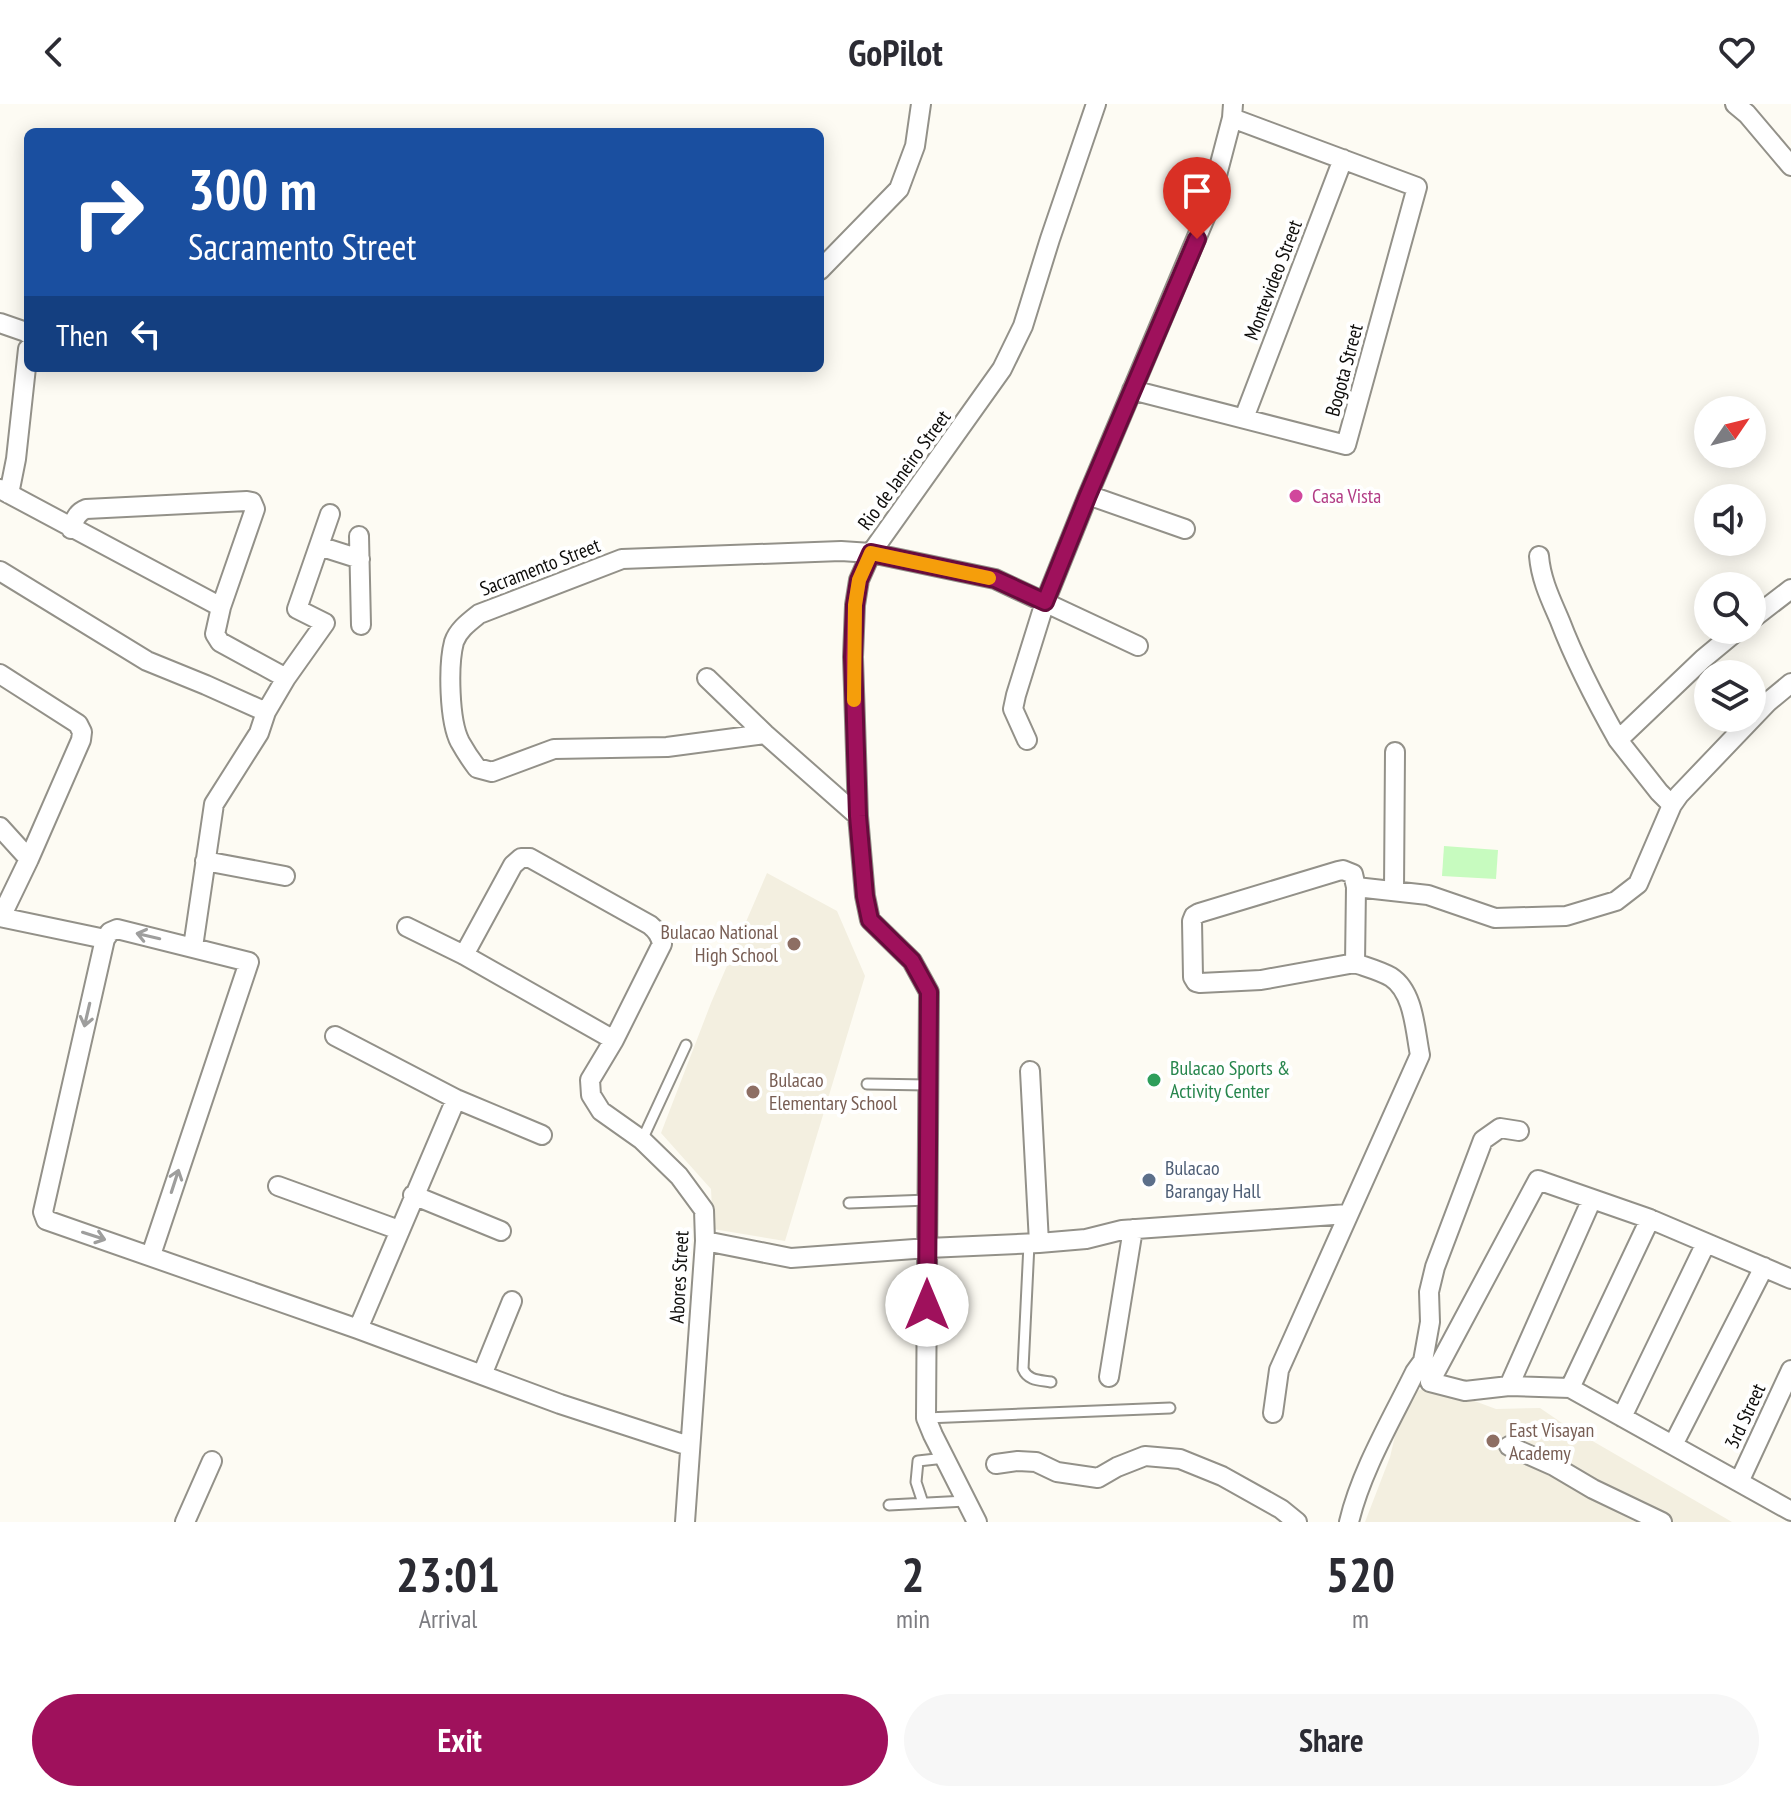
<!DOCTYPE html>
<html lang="en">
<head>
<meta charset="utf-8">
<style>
	body { margin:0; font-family:"PT Sans Narrow",sans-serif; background:#f7f7f7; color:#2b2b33; height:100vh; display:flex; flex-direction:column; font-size:30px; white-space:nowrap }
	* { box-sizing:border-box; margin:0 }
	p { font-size:26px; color:#7c7c81 }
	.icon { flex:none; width:44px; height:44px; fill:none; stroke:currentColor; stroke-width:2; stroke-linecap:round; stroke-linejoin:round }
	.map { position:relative; height:1418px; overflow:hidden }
	.side { display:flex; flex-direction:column; background:#fff; flex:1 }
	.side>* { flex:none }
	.banner { position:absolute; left:24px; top:24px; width:800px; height:244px; border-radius:12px; box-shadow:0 4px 20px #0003; background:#1a4fa0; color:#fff; overflow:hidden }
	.needle { width:52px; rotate:55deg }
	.tools { position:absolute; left:1694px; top:292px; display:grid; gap:16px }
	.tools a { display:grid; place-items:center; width:72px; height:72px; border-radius:50%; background:#fff; box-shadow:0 4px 20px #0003; font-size:40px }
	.pin { position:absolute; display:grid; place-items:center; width:68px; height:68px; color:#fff; margin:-82px -34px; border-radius:50% 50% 50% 0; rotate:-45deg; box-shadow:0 0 8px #0007 }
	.pin .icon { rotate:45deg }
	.me { position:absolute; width:88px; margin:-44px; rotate:0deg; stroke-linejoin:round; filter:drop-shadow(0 0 6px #0008) }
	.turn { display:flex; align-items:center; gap:28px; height:168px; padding:0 32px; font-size:36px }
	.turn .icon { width:104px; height:104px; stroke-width:2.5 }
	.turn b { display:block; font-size:56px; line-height:68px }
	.then { display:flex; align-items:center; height:76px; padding:0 32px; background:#0003; gap:16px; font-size:30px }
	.eta { display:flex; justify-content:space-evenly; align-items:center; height:136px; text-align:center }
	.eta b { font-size:48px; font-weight:800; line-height:56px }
	.button { display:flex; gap:16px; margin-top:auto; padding:16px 32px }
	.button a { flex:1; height:92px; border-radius:48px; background:#9f115c; color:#fff; font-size:32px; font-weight:800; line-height:92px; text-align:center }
	.button a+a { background:#f7f7f7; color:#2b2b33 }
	header { display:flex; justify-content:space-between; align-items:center; height:104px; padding:0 32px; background:#fff; font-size:36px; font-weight:800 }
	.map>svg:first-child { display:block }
	.built { fill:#f3efe0 }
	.green { fill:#c7fbbf }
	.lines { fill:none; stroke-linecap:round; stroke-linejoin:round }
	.lane-casing { stroke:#939189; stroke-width:13 }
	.street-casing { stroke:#939189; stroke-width:22 }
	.lane { stroke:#fff; stroke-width:9 }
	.street { stroke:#fff; stroke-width:18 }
	.oneway { stroke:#9e9e9d }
	.route-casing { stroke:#670b3c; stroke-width:20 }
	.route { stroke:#9f115c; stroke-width:14 }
	.slow { stroke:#f59e0b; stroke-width:14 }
	.hotel-dot { fill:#d1479c; stroke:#fff; stroke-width:3 }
	.education-dot { fill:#8d6e63; stroke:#fff; stroke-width:3 }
	.leisure-dot { fill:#2e9e5b; stroke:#fff; stroke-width:3 }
	.service-dot { fill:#5c6f8a; stroke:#fff; stroke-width:3 }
	.labels { text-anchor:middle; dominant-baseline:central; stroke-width:8; stroke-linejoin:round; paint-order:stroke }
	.street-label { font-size:20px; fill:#0d0c0a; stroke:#fff }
	.hotel-label { font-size:20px; fill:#b23c85; stroke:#fff; text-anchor:start }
	.education-label { font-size:20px; fill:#785e54; stroke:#fff; text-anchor:start }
	.leisure-label { font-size:20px; fill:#27864d; stroke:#fff; text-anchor:start }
	.service-label { font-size:20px; fill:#4e5e75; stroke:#fff; text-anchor:start }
</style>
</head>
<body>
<header><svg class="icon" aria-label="back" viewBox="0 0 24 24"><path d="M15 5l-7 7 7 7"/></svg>GoPilot<svg class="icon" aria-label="heart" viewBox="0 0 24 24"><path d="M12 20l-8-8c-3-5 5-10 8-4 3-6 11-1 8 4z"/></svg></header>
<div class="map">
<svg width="1791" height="1418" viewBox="0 0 1791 1418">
	<rect width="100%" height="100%" fill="#fdfbf3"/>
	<path class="built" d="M767 769 837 807 865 872 785 1137 713 1125 711 1085 661 1029 711 899Z
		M1434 1282 1496 1305 1540 1304 1565 1321 1732 1418H1365L1390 1353 1405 1290Z"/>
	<path class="green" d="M1444 742 1498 746 1496 775 1442 772Z"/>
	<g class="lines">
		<defs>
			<path id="lane" d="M867 980 928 981
				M642 1036 686 941
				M849 1099 928 1096
				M1029 1140 1023 1265C1028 1277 1040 1276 1051 1278
				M926 1314 1170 1304
				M923 1399 916 1378 918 1357 945 1354
				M889 1401 966 1397"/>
			<path id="street" d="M1735 0 1747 10 1791 62
				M820 166 899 85 915 42 921 0
				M0 219 26 228 28 230
				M1132 286 1346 341 1417 83 1232 14
				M1244 314 1343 55
				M0 385 221 503
				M9 390 16 355 28 245
				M1088 391 1185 425
				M71 425C75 416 76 409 86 405L247 397 252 398 255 405 221 503 215 530 220 538 286 574
				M359 432 361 521
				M319 442 360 455
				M1539 452C1541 476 1551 496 1560 517 1576 559 1596 597 1618 636
				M0 467 147 557 206 581 266 608
				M1752 515 1791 485
				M0 570 78 620 82 628 81 636 29 755 1 813
				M707 574 765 630 858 712
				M765 630 667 643 554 645 492 668 477 664C471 656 465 647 460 638 449 617 448 561 454 538 458 526 469 518 479 510L622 455 841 447 871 449 995 475 1138 542
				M1027 636 1013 605 1016 591 1045 498 1088 391 1207 109 1232 14 1233 0
				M1672 701 1659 688 1618 636 1703 555 1738 526
				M0 723 29 755
				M205 757 285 772
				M1356 783 1428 791 1495 814 1566 812 1616 797 1638 780 1672 701 1679 691 1768 598 1791 579
				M1394 787 1395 648
				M0 813 105 835
				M407 823 464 851 614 936
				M193 843 214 700 259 629 266 608 286 574 325 519 297 505 330 410
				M464 851 513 761 521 754H530L650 821C657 827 660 831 662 840L614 936 590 976 591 991 601 1007 642 1036 679 1072 704 1106 705 1137 685 1418
				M335 932 456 995 542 1031
				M1030 967 1039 1139
				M278 1082 399 1126
				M413 1091 501 1127
				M705 1137 791 1154 928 1144 1039 1139 1086 1135 1122 1126 1348 1110
				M151 1151 249 858 117 825 110 828 105 835 43 1108 46 1116 358 1225 560 1300 689 1342
				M1791 1175 1650 1115 1538 1076 1430 1278 1465 1287 1509 1282 1570 1284 1791 1407
				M358 1225 456 995
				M482 1271 512 1197
				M1109 1273 1133 1125
				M1509 1282 1592 1095
				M1570 1284 1650 1115
				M1273 1309 1279 1266 1420 951C1415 926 1414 888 1391 873 1381 867 1366 863 1355 859L1356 783 1353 770 1343 766 1338 767 1199 809 1194 812 1192 817 1193 873 1196 878 1200 879 1261 876 1355 859
				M1622 1313 1706 1139
				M1673 1341 1764 1163
				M1509 1342 1554 1362 1593 1385 1662 1418
				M996 1360 1018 1357 1036 1358 1057 1368 1098 1374 1117 1363 1145 1352 1180 1355 1222 1372 1281 1405 1297 1418
				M1739 1378 1791 1266
				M185 1418 212 1357
				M977 1418 933 1331 926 1314 929 888 912 857 870 816 865 792 858 712 853 553 855 501 859 476 871 449 1002 265 1023 222 1050 135 1096 0
				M1349 1418C1361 1367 1392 1315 1415 1268L1423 1257 1430 1218 1429 1188 1435 1163 1483 1036 1500 1024 1519 1027"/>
		</defs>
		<use href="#lane" class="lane-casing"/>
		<use href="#street" class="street-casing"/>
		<use href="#lane" class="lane"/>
		<use href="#street" class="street"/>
	</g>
	<defs><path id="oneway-shaft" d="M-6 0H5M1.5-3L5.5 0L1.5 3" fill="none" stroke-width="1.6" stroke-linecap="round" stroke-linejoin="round" transform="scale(2)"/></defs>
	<g class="oneway">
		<use href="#oneway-shaft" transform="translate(148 832) rotate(-167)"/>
		<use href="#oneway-shaft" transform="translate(87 911) rotate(103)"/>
		<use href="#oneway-shaft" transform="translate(175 1077) rotate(-72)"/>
		<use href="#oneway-shaft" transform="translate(94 1132) rotate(18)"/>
	</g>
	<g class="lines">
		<defs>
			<path id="route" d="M927 1201 929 888 912 857 870 816 865 792 858 712 853 553 855 501 859 476 871 449 995 475 1045 498 1088 391 1197 135"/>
		</defs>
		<use href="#route" class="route-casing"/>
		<use href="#route" class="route"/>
		<path class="slow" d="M854 596 855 501 859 476 871 449 989 474"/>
	</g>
	<circle class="hotel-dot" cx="1296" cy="392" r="8"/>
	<g class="education-dot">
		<circle cx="794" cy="840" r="8"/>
		<circle cx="753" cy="988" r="8"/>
		<circle cx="1493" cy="1337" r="8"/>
	</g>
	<circle class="leisure-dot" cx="1154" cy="976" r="8"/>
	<circle class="service-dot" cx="1149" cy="1076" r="8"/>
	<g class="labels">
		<g class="street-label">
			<text transform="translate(1273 176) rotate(-69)">Montevideo Street</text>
			<text transform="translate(1344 266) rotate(-75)">Bogota Street</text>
			<text transform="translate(904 366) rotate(-54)">Rio de Janeiro Street</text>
			<text transform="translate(540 463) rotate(-21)">Sacramento Street</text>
			<text transform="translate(679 1173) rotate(-87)">Abores Street</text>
			<text transform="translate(1745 1312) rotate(-65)">3rd Street</text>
		</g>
		<g class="hotel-label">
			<text x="1312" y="392">Casa Vista</text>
		</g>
		<g class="education-label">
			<text x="778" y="828" text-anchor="end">Bulacao National<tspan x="778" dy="23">High School</tspan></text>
			<text x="769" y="976">Bulacao<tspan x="769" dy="23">Elementary School</tspan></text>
			<text x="1509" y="1326">East Visayan<tspan x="1509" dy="23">Academy</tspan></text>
		</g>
		<g class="leisure-label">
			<text x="1170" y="964">Bulacao Sports &amp;<tspan x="1170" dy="23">Activity Center</tspan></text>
		</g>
		<g class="service-label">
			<text x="1165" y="1064">Bulacao<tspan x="1165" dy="23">Barangay Hall</tspan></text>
		</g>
	</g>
</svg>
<div class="tools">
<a><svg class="needle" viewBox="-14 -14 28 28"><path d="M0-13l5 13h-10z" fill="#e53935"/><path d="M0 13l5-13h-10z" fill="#7c7c81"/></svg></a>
<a><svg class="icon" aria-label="sound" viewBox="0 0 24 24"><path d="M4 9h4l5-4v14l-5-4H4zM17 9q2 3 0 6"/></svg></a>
<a><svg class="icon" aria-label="search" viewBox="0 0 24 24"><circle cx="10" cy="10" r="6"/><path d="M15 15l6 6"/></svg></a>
<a><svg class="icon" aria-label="layers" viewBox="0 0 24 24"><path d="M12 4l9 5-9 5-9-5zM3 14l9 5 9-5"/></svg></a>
</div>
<div class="pin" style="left:1197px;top:135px;background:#d93025"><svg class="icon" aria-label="arrive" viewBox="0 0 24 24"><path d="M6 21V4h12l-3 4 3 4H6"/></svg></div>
<svg class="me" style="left:927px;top:1201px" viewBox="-20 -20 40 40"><circle r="19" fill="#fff"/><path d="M0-13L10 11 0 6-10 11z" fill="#9f115c"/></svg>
<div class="banner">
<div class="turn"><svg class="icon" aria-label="right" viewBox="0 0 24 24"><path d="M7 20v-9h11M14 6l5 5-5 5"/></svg><div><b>300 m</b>Sacramento Street</div></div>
<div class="then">Then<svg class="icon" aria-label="left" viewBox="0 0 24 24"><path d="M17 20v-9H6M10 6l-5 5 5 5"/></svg></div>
</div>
</div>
<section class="side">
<div class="eta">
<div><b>23:01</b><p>Arrival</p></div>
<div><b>2</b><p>min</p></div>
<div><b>520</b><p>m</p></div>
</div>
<div class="button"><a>Exit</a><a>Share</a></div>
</section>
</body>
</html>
